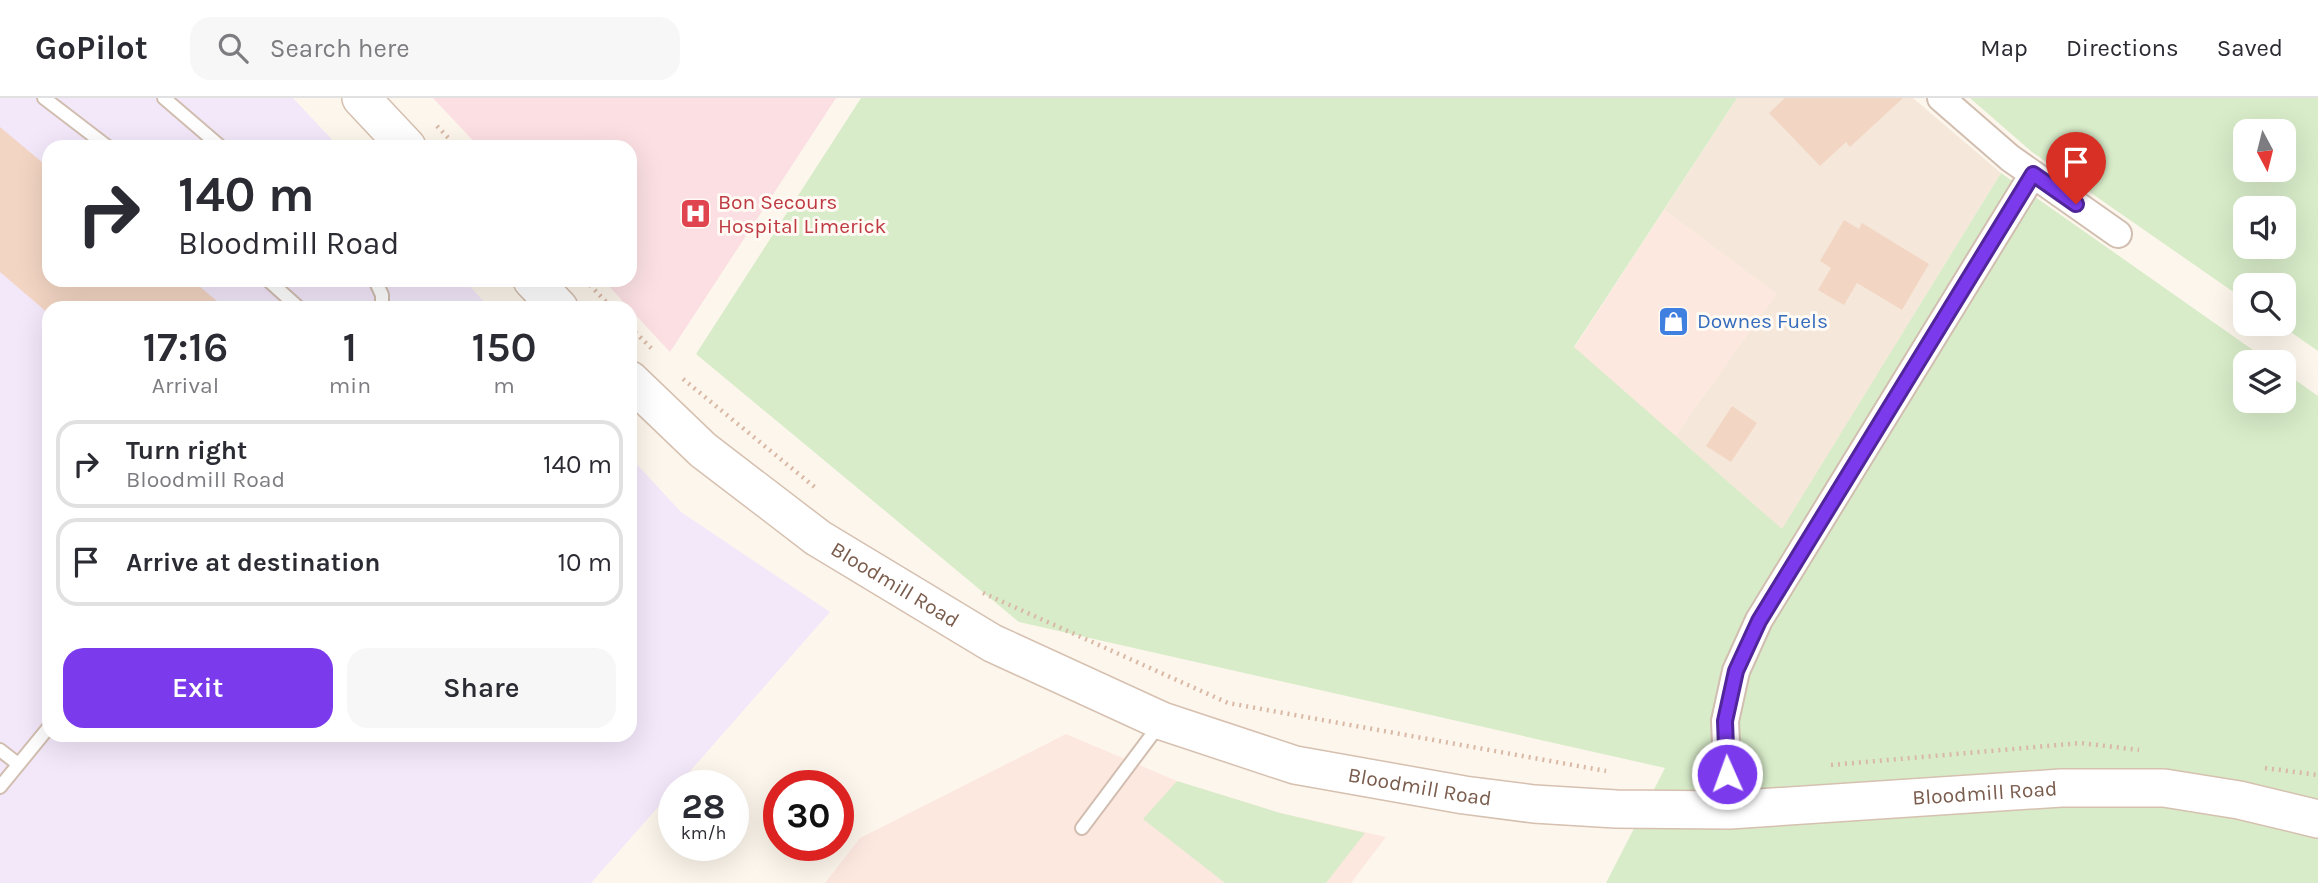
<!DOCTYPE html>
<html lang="en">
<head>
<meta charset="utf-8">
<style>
	body { margin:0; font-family:Karla,sans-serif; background:#f7f7f7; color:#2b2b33; height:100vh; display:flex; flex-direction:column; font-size:26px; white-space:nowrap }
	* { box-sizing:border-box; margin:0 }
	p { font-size:23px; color:#7c7c81 }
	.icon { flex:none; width:38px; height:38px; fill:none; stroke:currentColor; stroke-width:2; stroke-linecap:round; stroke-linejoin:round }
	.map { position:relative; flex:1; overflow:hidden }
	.panel { position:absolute; left:42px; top:203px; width:595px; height:441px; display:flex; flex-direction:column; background:#fff; border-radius:21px; box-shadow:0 7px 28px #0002 }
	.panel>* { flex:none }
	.banner { position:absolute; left:42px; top:42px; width:595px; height:147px; border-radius:21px; box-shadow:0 7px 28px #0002; background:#fff; color:#2b2b33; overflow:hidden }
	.needle { width:46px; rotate:173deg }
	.fabs { position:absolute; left:2233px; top:21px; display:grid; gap:14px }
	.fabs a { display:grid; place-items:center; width:63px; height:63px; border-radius:14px; background:#fff; box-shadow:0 7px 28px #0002; font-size:35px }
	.speed { position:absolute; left:658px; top:672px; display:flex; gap:14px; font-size:35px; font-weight:700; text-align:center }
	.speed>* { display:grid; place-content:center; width:91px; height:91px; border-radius:50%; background:#fff; box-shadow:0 7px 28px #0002; line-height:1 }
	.speed small { font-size:18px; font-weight:400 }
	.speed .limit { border:10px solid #d22; background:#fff; color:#111 }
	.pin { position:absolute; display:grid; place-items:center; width:60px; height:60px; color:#fff; margin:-72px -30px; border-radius:50% 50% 50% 0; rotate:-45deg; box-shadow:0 0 7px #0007 }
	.pin .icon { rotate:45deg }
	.me { position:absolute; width:77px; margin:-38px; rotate:358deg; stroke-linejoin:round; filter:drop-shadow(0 0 5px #0008) }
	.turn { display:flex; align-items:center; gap:24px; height:147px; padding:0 21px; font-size:32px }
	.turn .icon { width:91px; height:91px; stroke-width:2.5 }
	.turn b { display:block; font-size:49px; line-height:60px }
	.eta { display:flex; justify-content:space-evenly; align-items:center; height:119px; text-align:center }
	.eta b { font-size:42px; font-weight:600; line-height:49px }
	.button { display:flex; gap:14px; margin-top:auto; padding:14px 21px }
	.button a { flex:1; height:80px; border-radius:21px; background:#7c3aed; color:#fff; font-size:28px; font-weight:600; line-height:80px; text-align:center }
	.button a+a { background:#f7f7f7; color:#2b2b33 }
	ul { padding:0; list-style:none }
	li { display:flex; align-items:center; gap:21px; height:88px; margin:0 14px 10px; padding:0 7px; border:4px solid #e1e1e2; border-radius:21px }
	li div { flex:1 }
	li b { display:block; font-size:26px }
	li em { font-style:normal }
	header { display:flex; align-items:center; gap:42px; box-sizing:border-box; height:98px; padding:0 35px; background:#fff; border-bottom:2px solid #e1e1e2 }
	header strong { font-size:33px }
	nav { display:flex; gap:38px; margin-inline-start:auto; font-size:24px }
	.search { width:490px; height:63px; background:#f7f7f7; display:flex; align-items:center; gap:18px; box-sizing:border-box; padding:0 24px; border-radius:21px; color:#7c7c81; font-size:26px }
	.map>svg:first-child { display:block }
	.residential { fill:#f5e8da }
	.commercial { fill:#fde8e0 }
	.education { fill:#f3e8fa }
	.medical { fill:#fbdfe3 }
	.green { fill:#d8ecc9; fill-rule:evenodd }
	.building { fill:#f3d5c3 }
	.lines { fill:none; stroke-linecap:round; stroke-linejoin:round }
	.lane-casing { stroke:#d1beb0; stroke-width:16 }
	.street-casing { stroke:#d1beb0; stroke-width:30 }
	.secondary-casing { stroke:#d6c0b0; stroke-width:40 }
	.path { stroke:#d9b8a5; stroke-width:4.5; stroke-dasharray:2 5; stroke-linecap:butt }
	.lane { stroke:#fff; stroke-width:12 }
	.street { stroke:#fff; stroke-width:26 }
	.secondary { stroke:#fff; stroke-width:37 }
	.route-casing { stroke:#51269a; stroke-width:18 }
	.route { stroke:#7c3aed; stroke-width:12 }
	.labels { text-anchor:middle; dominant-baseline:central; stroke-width:6; stroke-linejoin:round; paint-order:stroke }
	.health-label { font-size:21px; fill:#be3a42; stroke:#fffaf3; text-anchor:start }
	.shop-label { font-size:21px; fill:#366cbe; stroke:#fffaf3; text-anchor:start }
	.street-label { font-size:21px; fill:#7a5c4d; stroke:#fffaf3 }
</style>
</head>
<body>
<header>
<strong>GoPilot</strong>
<div class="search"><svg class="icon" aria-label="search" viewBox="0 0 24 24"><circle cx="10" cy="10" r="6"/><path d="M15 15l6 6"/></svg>Search here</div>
<nav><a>Map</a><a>Directions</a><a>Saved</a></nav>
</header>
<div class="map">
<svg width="2318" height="785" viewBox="0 0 2318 785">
	<rect width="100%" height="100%" fill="#fdf6ec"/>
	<path class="residential" d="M1737 0H1913L2001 75 1782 432 1675 338 1776 196 1664 112Z"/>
	<path class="commercial" d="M1664 112 1777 196 1675 338 1574 250Z
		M1066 636 1177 683 1280 715 1386 739 1351 785H825L860 740Z"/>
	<path class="education" d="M0 0H293L339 49H49V182H464L490 210H49V637H630V359L681 414 830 514 677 688H674V691L591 785H0Z"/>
	<path class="medical" d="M433 0H836L670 254 603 182H630V49H479Z"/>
	<path class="green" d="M861 0H1737L1574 249 1782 431 2001 75 2270 264H2245V303H2284V274L2318 298V785H1606L1665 670 1019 524 696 256Z
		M1970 0H2318V253L2279 226H2284V187H2245V202L2032 54ZM2245 33H2284V72H2245ZM2245 110H2284V149H2245Z
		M1177 683 1280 715 1365 735 1326 785H1225L1143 721Z"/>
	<path class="building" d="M1785 0H1903L1850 49 1846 44 1820 68 1769 15Z
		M0 29 49 70V182H192L225 210H49V216L0 174Z
		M1844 122 1859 131 1862 125 1929 166 1902 212 1857 185 1844 207 1818 192 1831 170 1820 163Z
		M1732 308 1757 325 1731 364 1706 348Z"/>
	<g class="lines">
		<defs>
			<path id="lane" d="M44 0 108 49
				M164 0 221 49
				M268 182 299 210
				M375 182 382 197V210
				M0 652 18 666
				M0 689 49 629
				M1082 730 1160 626"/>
			<path id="street" d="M1941 0 2010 60 2118 136
				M1729 712 1725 623 1736 573 1759 522 2033 76"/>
			<g id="secondary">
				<path d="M361 0 407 49"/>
				<path d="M532 182 559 210"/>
				<path id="s1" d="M630 282 703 352 818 440 992 545 1162 623 1295 667 1464 697 1534 706 1616 711 1729 712 2061 690H2164L2239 702 2318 721"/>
			</g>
		</defs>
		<use href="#lane" class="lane-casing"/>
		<use href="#street" class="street-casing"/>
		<use href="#secondary" class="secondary-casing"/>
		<path class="path" d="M437 28 457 49
			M585 182 612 210
			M630 229 654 253
			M683 281 817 391
			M983 495 1228 605 1606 673
			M1831 667 2081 645 2139 652
			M2265 670 2318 677"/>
		<use href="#lane" class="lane"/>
		<use href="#street" class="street"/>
		<use href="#secondary" class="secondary"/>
	</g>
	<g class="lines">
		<defs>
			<path id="route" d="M1727 676 1725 623 1736 573 1759 523 2033 76 2076 106"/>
		</defs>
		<use href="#route" class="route-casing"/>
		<use href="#route" class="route"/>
	</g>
	<defs>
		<symbol id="hospital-square" viewBox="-11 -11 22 22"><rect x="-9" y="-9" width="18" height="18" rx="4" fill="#e0444e" stroke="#fffaf3"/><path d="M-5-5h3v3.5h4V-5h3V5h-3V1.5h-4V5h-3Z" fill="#fff"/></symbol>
		<symbol id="shop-square" viewBox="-11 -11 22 22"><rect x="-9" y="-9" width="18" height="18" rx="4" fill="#3f7fe0" stroke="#fffaf3"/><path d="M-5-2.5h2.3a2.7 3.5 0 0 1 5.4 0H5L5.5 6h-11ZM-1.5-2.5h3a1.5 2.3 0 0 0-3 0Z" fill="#fff"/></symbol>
	</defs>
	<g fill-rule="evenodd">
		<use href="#hospital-square" x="678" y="98" width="35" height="35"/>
		<use href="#shop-square" x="1656" y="206" width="35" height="35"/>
	</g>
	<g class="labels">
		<g class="health-label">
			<text x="718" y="104">Bon Secours<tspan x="718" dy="24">Hospital Limerick</tspan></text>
		</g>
		<g class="shop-label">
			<text x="1697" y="223">Downes Fuels</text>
		</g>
		<g class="street-label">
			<text stroke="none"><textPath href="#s1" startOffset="336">Bloodmill Road</textPath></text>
			<text stroke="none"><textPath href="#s1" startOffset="903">Bloodmill Road</textPath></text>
			<text stroke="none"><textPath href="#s1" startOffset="1470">Bloodmill Road</textPath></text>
		</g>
	</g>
</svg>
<div class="fabs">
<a><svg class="needle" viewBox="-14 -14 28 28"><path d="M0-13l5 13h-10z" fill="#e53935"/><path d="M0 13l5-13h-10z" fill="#7c7c81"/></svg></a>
<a><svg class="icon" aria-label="sound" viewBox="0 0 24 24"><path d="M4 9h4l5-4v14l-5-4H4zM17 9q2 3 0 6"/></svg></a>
<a><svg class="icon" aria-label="search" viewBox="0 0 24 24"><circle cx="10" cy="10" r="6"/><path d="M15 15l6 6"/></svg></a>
<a><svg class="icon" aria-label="layers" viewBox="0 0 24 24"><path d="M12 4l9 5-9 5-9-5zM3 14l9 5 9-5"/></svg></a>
</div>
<div class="speed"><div>28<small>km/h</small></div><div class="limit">30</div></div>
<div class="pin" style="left:2076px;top:106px;background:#d93025"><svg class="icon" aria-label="arrive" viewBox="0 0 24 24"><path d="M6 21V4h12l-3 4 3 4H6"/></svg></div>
<svg class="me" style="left:1727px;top:676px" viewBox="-20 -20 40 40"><circle r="17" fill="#7c3aed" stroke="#fff" stroke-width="3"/><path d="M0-11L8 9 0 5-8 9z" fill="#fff"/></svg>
<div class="banner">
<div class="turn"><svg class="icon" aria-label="right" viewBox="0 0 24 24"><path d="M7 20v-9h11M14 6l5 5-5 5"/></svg><div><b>140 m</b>Bloodmill Road</div></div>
</div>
<section class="panel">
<div class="eta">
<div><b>17:16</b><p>Arrival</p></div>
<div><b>1</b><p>min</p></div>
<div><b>150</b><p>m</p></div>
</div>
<ul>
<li><svg class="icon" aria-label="right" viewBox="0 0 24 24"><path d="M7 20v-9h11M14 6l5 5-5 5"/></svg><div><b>Turn right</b><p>Bloodmill Road</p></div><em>140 m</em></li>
<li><svg class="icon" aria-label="arrive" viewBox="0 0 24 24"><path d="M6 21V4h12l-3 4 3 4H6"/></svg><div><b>Arrive at destination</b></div><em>10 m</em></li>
</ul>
<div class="button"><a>Exit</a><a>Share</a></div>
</section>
</div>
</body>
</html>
